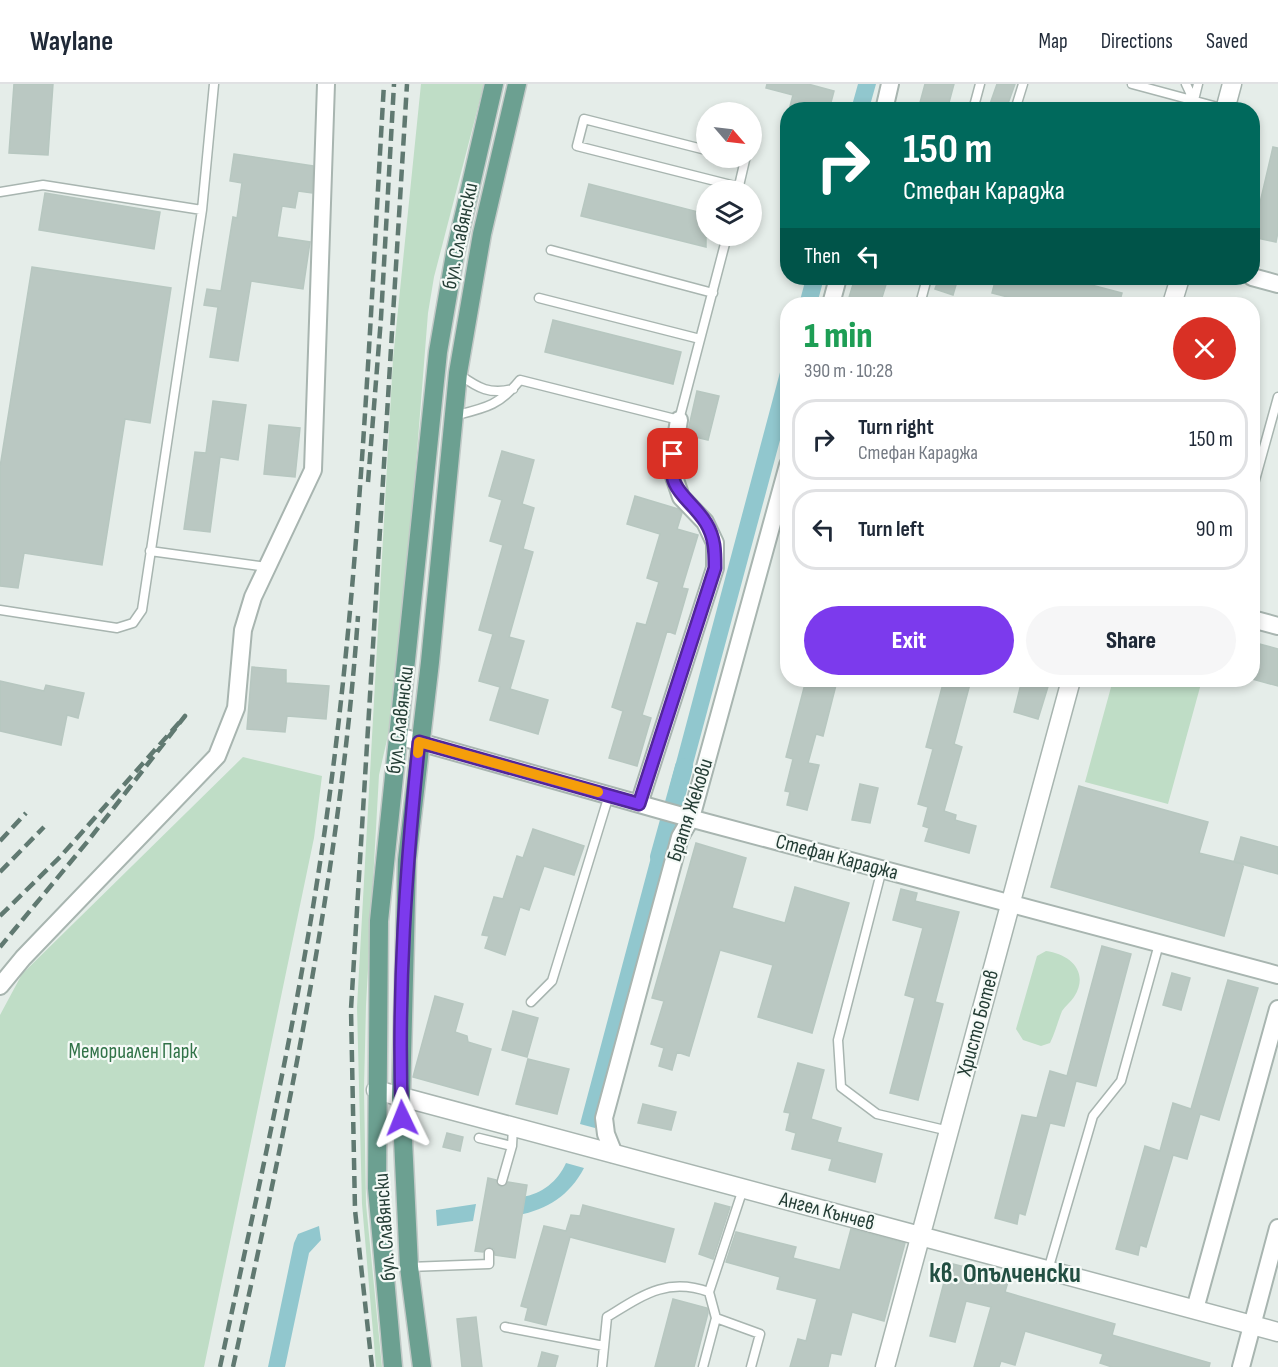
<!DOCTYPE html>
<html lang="en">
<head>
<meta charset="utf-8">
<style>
	body { margin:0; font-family:"Sofia Sans Condensed",sans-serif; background:#f6f6f7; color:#1f2937; height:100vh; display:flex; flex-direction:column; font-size:22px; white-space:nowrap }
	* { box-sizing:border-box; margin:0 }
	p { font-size:20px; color:#747a83 }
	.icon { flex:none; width:33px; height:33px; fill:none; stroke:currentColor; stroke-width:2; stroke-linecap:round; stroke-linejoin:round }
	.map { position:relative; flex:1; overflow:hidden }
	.drawer { position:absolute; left:780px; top:213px; width:480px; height:390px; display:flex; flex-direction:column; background:#fff; border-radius:24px; box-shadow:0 3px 9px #0003 }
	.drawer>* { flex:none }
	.top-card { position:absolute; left:780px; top:18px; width:480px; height:183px; border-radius:24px; box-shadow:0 3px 9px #0003; background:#00695c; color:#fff; overflow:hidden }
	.needle { width:39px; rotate:118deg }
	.fabs { position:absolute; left:696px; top:18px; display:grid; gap:12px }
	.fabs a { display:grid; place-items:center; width:66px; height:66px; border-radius:50%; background:#fff; box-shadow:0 3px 9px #0003; font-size:30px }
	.pin { position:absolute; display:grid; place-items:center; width:51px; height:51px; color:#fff; margin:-26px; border-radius:12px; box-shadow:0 3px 9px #0006 }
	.me { position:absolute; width:66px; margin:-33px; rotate:358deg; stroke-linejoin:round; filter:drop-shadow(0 0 4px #0008) }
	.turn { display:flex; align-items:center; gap:21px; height:126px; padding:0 24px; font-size:27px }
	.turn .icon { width:78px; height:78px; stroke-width:2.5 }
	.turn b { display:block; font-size:42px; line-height:51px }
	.then { display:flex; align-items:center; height:57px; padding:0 24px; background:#0003; gap:12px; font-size:22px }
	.round { display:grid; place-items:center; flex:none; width:63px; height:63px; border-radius:32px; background:#f6f6f7 }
	.overview { display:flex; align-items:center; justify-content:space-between; height:102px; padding:0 24px }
	h1 { font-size:36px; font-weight:800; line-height:45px; color:#1e9e55 }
	.primary-button { display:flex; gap:12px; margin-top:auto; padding:12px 24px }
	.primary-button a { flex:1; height:69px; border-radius:36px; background:#7c3aed; color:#fff; font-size:24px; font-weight:800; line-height:69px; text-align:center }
	.primary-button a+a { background:#f6f6f7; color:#1f2937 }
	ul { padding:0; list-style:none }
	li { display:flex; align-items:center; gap:18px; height:81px; margin:0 12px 9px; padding:0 12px; border:3px solid #e0e1e3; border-radius:24px }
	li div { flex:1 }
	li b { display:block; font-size:22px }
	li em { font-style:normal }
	header { display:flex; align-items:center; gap:36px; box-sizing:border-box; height:84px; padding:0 30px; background:#fff; border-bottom:2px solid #e0e1e3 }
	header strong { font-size:28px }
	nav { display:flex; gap:33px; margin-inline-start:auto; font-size:21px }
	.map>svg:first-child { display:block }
	.green { fill:#bfddc6 }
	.water { fill:#91c7ce }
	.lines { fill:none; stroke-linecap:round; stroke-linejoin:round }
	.canal { stroke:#91c7ce; stroke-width:18 }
	.building { fill:#bac8c2; stroke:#b7c7c0; stroke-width:1.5 }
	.service-casing { stroke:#a8b5b0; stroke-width:11 }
	.minor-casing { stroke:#a8b5b0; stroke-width:20 }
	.tertiary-casing { stroke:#a8b5b0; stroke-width:21 }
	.primary-casing { stroke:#c2c9c7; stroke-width:21 }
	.service { stroke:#fff; stroke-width:8 }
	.minor { stroke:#fff; stroke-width:16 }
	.tertiary { stroke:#fff; stroke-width:18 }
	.primary { stroke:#6ca091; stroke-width:18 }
	.rail { stroke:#607971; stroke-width:4.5; stroke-dasharray:12 6; stroke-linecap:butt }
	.route-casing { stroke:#51269a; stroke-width:15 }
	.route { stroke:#7c3aed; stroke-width:10 }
	.slow { stroke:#f59e0b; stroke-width:10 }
	.labels { text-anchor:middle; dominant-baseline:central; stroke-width:4.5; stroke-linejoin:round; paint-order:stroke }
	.street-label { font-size:21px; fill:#253e36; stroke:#f5faf7 }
	.park-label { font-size:21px; fill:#317348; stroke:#f5faf7 }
	.district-label { font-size:27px; font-weight:bold; fill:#224f42; stroke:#f5faf7 }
</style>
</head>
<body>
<header>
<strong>Waylane</strong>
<nav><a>Map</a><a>Directions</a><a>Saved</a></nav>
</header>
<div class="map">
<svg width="1278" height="1283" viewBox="0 0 1278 1283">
	<rect width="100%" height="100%" fill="#e5ede9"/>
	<path class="green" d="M421 0H484L434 193 428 229 398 607 379 691 366 921 364 1005 366 1120 382 1283H376L362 1120 357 923 393 275Z
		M1113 596H1202L1168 720 1085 698Z
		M243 673 322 692 314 754 204 1283H0V931L22 890Z
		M1046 867C1070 870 1090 888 1074 913 1071 918 1065 922 1062 927 1058 937 1055 949 1050 959L1041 962 1023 956 1016 945 1037 872Z"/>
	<path class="water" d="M858 0H876L869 25H851Z
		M806 194H824L817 220H799Z
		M787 262V330L685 710 669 705Z
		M658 747 673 752 595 1044 580 1040Z
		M566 1079 584 1084C570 1111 547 1126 518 1131L522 1113C542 1110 558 1097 566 1079Z
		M476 1120 473 1137 437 1142 436 1126Z
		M319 1142 321 1156 309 1169 285 1283H268L294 1159 298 1150Z"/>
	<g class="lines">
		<path class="canal" d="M659 773 684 683"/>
	</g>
	<path class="building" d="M14 0H53L48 71 9 69Z
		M767 0H808L834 7 829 26H789L793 11 766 4Z
		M925 0H954L947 26H918Z
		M997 0H1015L1006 25 990 20Z
		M1273 63 1278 64V148L1276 158 1252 153Z
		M234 70 313 82 312 109 298 107 295 124 282 122 277 153 310 158 303 205 251 197 238 277 210 273 218 223 204 221 207 205 221 207 233 133 237 134 242 99 230 97Z
		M589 100 706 130V163L581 132Z
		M45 109 160 128 154 165 39 146Z
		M32 183 171 204 150 339 125 335 102 481 24 469 18 504 0 502V383Z
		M855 194H888L880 220H847Z
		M939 194H958L953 211 935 205Z
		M996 194H1065L1122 209 1119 220H1035L992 209Z
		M553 236 681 268 673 300 545 268Z
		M697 307 719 312 708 356 687 351Z
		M213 317 246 321 238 376 220 373 210 448 184 445 195 368 206 369Z
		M269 341 300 344 295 393 264 390Z
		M502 367 534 376 522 420 534 424 523 465 533 468 509 553 524 557 510 605 548 616 538 650 490 636 500 603 479 597 493 550 479 546 503 461 490 457 502 416 489 412Z
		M635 412 678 425 682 429 677 445 698 451 682 504 688 505 675 550 667 547 642 631 651 634 637 682 609 674 623 627 612 623 637 539 646 541 659 498 647 494 660 450 627 440Z
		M1252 558 1278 565V602L1252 595Z
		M252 583 286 586V599L329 602 326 635 287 632 285 648 247 645Z
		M806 596H827V599L836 601 823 652 816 650 808 679 819 681 807 726 787 721 790 708 785 707 793 675 786 673Z
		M944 596H971L954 660 962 663 944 727 956 731 955 736 976 742 969 769 925 757 929 744 923 742 928 723 918 720 933 665 926 663Z
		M1022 596H1050L1038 635 1014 628Z
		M0 597 44 607 46 601 84 609 78 634 67 631 61 661 0 647Z
		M860 700 878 704 870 739 852 736Z
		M1079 702 1208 738 1199 769 1244 780 1224 852 1051 803Z
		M533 745 584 762 574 791 544 782 529 826 520 823 505 871 485 864 489 852 482 851 494 813 503 815 517 772 523 774Z
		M1241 753 1278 763V790L1234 778Z
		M696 759 746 774 732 824 785 839 795 803 849 819 812 949 758 933 773 881 720 866 689 972 677 968 672 986 659 982 664 964 651 960 664 917 652 914Z
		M901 805 917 809 915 817 959 828 935 918 943 920 918 1016 890 1009 915 914 905 911 923 844 893 836Z
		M1102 862 1131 870 1096 1002 1076 997 1064 1042 1050 1039 1025 1131 1019 1129 1017 1140 995 1134 1022 1031 1037 1034 1050 987 1067 992Z
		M1172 889 1190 894 1181 926 1163 921Z
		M1228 896 1258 904 1219 1036 1200 1030 1187 1075 1173 1071 1146 1163 1140 1161 1138 1171 1116 1165 1145 1062 1160 1067 1173 1019 1191 1025Z
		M435 912 463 920 455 948 467 952 468 958 491 965 478 1011 413 993Z
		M513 927 538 934 527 973 502 966Z
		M528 975 569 985 557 1030 516 1020Z
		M798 979 824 986 811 1035 841 1044 837 1058 882 1070 875 1098 829 1086 832 1075 792 1065 796 1049 786 1046 790 1029 784 1028Z
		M643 1020 676 1028 671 1046 638 1039Z
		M447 1049 463 1053 460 1067 443 1063Z
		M488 1094 496 1096 501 1103 508 1098 527 1101 515 1174 495 1171 494 1165 490 1163 483 1168 475 1167Z
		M715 1119 730 1123 713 1175 699 1170Z
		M583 1121 674 1145 665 1178 570 1153 546 1241 525 1236 528 1224 521 1222 544 1142 566 1147 571 1131 580 1132Z
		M851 1145 905 1159 884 1237 852 1228 841 1271 831 1269 828 1283H790L798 1255 806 1257 817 1215 777 1205 780 1193 726 1178 736 1148 796 1163 793 1174 840 1186Z
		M949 1179 1009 1194 1005 1208 1115 1240 1112 1251 1210 1279 1209 1283H1112L1100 1279 1103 1270 1025 1247 1015 1281 1001 1277 999 1283H974L991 1223 966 1217 955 1258 930 1252Z
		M673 1215 707 1224 708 1229 694 1283H655Z
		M476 1233 482 1283H462L457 1235Z
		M542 1268 558 1272 555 1283H538Z"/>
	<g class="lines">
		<defs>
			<path id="service" d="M1132 0 1225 25
				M1186 0 1194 17
				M1194 16 1198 0
				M973 26 980 0
				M1015 26 1023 0
				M706 66 584 35 577 62 739 103
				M735 74 745 76 738 106
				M0 108 43 101 202 126
				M551 166 713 209
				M539 214 700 255
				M920 220 927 194
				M460 291C478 304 490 311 513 305
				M453 332C485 324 499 322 520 296L679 336 727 152
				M1252 407 1278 313
				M1252 458V477
				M150 467 267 483
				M0 526 117 544 133 539 142 526 202 126 214 0
				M882 785 838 956 841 1003 877 1030 949 1047
				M531 918 552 897 609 711
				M479 1054 512 1062
				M502 1097 512 1062 513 1043
				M409 1183 489 1180V1169
				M1048 1186 1093 1032 1121 997 1159 860
				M716 1234 760 1250 751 1283
				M505 1243 604 1262
				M602 1283 607 1233C643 1211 667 1193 709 1208L743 1105
				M703 1283 716 1234 709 1208"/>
			<path id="minor" d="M884 26 890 0
				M1252 193 1278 200
				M831 220 838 194
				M1252 535 1278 542
				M398 652 682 732 1278 891
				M639 720 715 484V459L705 438 681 413 671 384 679 336
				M0 902 23 874 217 672 236 624 243 546 253 513 313 386 326 0
				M614 1070 606 1050 604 1034 680 753 691 734 788 381
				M1195 1225 1278 925
				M1241 1283 1278 1144"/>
			<path id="tertiary" d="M1225 26 1232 0
				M1172 220 1180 194
				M376 1006 1278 1248
				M885 1283 1071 596"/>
			<path id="primary" d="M393 1283 377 1104 379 837 438 268 455 170 494 0
				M422 1283 409 1183 401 1013 407 776 430 578 458 289 482 150 517 0"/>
		</defs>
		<use href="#service" class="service-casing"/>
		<use href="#minor" class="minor-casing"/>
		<use href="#tertiary" class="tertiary-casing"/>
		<use href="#primary" class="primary-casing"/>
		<use href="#service" class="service"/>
		<use href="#minor" class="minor"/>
		<use href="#tertiary" class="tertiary"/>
		<use href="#primary" class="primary"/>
		<path class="rail" d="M368 398 381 234 394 0
			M0 757 26 729
			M0 788 44 743
			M0 832 60 773 185 632 88 757 0 863
			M220 1283C261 1092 305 901 330 708 361 473 370 236 384 0
			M233 1283C288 1035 340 786 358 532
			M372 1283 355 1126 351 925 407 0"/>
	</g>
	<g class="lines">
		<defs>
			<path id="route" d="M402 1034C397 909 406 783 419 658L639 720 715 484C715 467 715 454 706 439 689 412 666 408 673 370"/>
		</defs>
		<use href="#route" class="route-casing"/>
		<use href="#route" class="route"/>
		<path class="slow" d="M418 669 419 658 598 708"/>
	</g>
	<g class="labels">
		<g class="street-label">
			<text transform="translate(460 152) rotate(-78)">бул. Славянски</text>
			<text transform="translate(400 636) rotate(-83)">бул. Славянски</text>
			<text transform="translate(690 726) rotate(-72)">Братя Жекови</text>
			<text transform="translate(837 773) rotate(15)">Стефан Караджа</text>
			<text transform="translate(978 939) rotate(-75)">Христо Ботев</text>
			<text transform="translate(827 1127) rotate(15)">Ангел Кънчев</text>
			<text transform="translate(385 1143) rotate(-94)">бул. Славянски</text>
		</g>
		<g class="park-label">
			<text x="133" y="967">Мемориален Парк</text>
		</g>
		<g class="district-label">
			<text x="1005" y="1190">кв. Опълченски</text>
		</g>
	</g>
</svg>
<div class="fabs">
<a><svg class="needle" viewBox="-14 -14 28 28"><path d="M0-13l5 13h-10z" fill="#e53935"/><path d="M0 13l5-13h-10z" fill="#747a83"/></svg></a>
<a><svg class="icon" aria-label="layers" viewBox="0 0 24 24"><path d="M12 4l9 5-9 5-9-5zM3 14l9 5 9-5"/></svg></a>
</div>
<div class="pin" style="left:673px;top:370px;background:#d93025"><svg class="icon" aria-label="arrive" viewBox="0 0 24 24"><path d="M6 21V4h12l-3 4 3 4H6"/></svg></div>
<svg class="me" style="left:402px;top:1034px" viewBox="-20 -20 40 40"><path d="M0-17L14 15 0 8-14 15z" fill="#7c3aed" stroke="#fff" stroke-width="4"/></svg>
<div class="top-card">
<div class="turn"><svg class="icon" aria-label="right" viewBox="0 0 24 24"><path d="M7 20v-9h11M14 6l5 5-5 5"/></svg><div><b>150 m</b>Стефан Караджа</div></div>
<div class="then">Then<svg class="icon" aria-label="left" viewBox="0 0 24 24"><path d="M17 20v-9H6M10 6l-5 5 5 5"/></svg></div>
</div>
<section class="drawer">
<div class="overview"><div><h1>1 min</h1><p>390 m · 10:28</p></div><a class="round" style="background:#d93025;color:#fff"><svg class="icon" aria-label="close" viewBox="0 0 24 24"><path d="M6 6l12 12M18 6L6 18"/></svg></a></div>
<ul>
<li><svg class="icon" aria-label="right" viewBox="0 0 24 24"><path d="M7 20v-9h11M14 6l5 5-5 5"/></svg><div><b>Turn right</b><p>Стефан Караджа</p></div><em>150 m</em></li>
<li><svg class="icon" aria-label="left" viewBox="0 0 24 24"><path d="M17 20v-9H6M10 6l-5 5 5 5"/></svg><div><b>Turn left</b></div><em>90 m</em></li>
</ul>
<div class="primary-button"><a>Exit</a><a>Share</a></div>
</section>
</div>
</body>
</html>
